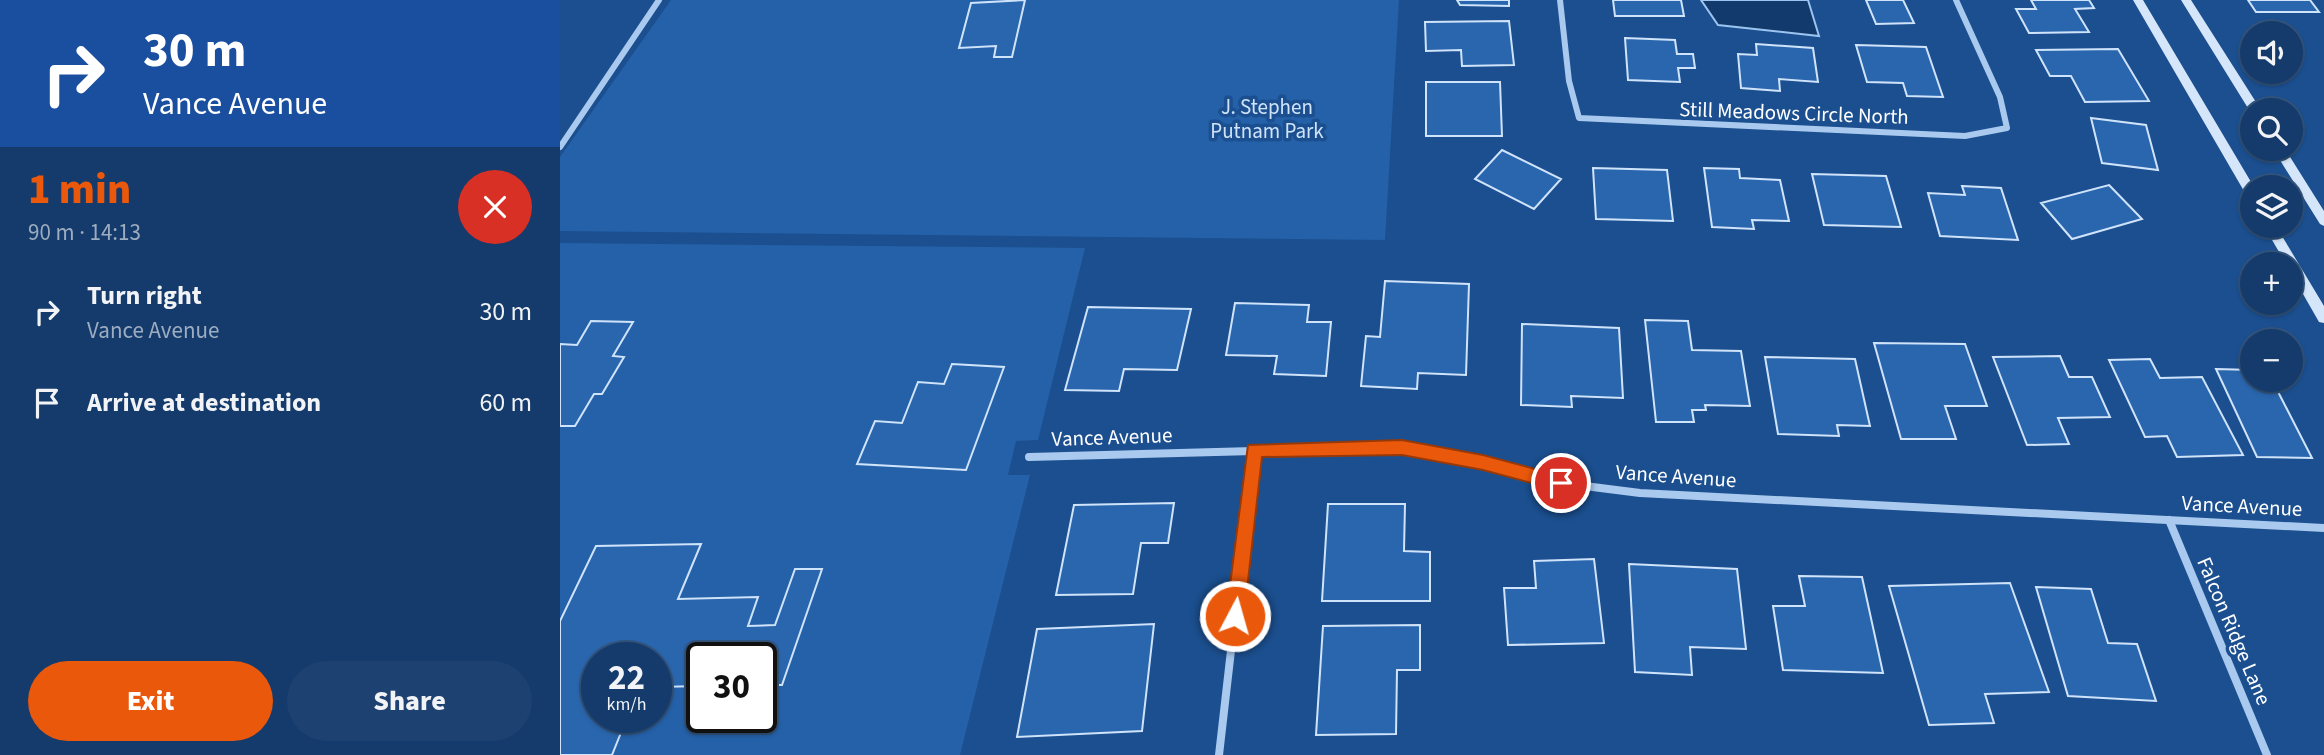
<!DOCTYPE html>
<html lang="en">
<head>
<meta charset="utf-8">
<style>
	body { margin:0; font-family:"Source Sans 3",sans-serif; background:#1d4271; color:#f1f3f6; height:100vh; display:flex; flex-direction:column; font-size:26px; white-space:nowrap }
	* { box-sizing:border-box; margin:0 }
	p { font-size:23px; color:#9dadc1 }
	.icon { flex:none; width:38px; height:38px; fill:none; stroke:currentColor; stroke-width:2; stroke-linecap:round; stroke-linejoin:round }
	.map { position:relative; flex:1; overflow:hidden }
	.details { display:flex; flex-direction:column; background:#143b6b; width:560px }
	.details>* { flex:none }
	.banner { background:#1a4fa0; color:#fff; overflow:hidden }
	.fabs { position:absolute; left:1680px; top:21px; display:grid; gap:14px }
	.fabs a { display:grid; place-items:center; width:63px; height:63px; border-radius:50%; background:#143b6b; box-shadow:0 2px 5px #0004,0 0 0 2px #33557e; font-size:35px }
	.speed { position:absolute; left:21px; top:642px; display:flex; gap:14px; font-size:35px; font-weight:700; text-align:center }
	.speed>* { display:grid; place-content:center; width:91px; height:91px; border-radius:50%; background:#143b6b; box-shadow:0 2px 5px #0004,0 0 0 2px #33557e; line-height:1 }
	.speed small { font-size:18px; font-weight:400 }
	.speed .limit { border:4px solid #111; border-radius:10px; background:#fff; color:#111 }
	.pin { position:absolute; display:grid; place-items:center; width:60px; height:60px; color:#fff; margin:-30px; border:4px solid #fff; border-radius:50%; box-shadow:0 2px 7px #0007 }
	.me { position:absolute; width:77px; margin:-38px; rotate:6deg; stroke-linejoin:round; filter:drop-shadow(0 0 5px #0008) }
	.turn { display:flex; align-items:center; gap:24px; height:147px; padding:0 28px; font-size:32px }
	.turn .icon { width:91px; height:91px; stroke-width:2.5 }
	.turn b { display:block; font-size:49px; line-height:60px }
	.round { display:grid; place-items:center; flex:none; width:74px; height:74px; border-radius:37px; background:#1d4271 }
	.overview { display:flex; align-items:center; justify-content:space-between; height:119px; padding:0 28px }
	h1 { font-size:42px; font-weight:800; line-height:52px; color:#ea580c }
	.primary-button { display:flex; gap:14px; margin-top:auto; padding:14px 28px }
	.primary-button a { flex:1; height:80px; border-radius:42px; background:#ea580c; color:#fff; font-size:28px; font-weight:800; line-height:80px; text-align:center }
	.primary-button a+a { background:#1d4271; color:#f1f3f6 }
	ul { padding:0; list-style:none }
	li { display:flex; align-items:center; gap:21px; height:91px; padding:0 28px }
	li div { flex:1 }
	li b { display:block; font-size:26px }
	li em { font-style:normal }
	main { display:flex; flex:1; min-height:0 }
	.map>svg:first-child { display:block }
	.green { fill:#2461a8; fill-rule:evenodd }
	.water { fill:#123a6d; stroke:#9cc4f0; stroke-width:2 }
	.building { fill:#2a66ad; stroke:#cfe3fa; stroke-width:2 }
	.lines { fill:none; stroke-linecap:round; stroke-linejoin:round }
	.minor-far1 { stroke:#a9c9ee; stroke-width:6 }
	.minor { stroke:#a9c9ee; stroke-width:8 }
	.secondary { fill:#d6e6fa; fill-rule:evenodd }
	.route { fill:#ea580c; stroke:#983908; stroke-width:2 }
	.labels { text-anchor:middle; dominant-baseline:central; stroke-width:7; stroke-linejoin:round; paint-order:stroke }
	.park-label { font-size:21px; fill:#cfe3fa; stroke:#1b4f8f }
	.street-label { font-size:21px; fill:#fff; stroke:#1b4f8f }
</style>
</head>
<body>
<main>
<section class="details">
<div class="banner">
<div class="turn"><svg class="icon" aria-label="right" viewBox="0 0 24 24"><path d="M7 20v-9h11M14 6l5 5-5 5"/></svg><div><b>30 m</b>Vance Avenue</div></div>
</div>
<div class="overview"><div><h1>1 min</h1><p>90 m · 14:13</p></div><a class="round" style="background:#d93025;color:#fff"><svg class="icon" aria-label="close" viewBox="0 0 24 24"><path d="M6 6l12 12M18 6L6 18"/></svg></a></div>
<ul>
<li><svg class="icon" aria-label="right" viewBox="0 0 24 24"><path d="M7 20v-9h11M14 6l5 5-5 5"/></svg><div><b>Turn right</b><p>Vance Avenue</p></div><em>30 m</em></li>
<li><svg class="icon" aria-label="arrive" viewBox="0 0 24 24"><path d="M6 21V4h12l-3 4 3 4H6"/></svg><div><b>Arrive at destination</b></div><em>60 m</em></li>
</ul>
<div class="primary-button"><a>Exit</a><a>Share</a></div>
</section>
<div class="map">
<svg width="1764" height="755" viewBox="0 0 1764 755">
	<rect width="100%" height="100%" fill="#1b4f8f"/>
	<path class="green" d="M111 0H839L825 240 0 231V157Z
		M0 243 525 248 478 440 456 441 448 475H470L400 755H0ZM37 658H96V718H37ZM142 658H201V718H142Z"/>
	<path class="water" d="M1141 0H1248L1259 36 1158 25Z"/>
	<path class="building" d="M465 0 452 57H434L436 46 399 48 411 3Z
		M897 0H949V6L900 5Z
		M1053 0H1121L1124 16H1055Z
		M1306 0H1343L1354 23 1316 24Z
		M1471 0H1529L1534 8 1515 9 1529 32 1469 33 1456 9H1476Z
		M1688 0H1750L1759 12H1696Z
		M949 21 954 65 902 66 901 50 866 51 865 22Z
		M1065 38 1115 40 1117 54H1133L1135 68H1118L1120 82 1068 80Z
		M1196 44 1253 48 1258 82 1219 79 1220 91 1181 88 1178 54 1197 55Z
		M1296 45 1366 47 1383 97 1347 96 1343 83 1307 82Z
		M1558 49 1589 101 1525 102 1511 76H1490L1476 50Z
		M866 82H940L942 136H866Z
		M1531 118 1586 125 1598 170 1542 163Z
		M942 150 1001 179 974 209 915 179Z
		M1033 168 1107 170 1113 221 1036 219Z
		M1144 168 1179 169 1180 178 1220 180 1229 221 1192 220 1194 229 1152 227Z
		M1252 174 1326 176 1341 227 1264 225Z
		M1549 185 1582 219 1512 239 1481 203Z
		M1402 186 1441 188 1458 240 1380 236 1368 193 1405 195Z
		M825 281 909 284 906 375 858 373 857 389 801 386 806 336 820 337Z
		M675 303 749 305 747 322H771L766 376 714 374 717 356 666 355Z
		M528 307 631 309 617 370 564 369 559 391 505 390Z
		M1085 320 1128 321 1132 350 1181 351 1190 406 1145 405 1146 410H1132L1134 422H1096Z
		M31 321 73 322 53 356 64 357 42 394H34L15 426H0V344L17 345Z
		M962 324 1059 328 1063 398 1011 396 1012 407 961 405Z
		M1314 343 1405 344 1427 406H1385L1396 439H1341Z
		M1500 356 1509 377H1532L1550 417 1498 418 1509 444 1467 445 1433 357Z
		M1205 357 1295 359 1310 426 1277 425 1279 436 1218 434Z
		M1590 359 1600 378 1642 377 1683 455 1617 457 1607 436 1585 437 1549 360Z
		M392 364 444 367 406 470 297 464 315 421 342 423 358 382 384 384Z
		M1656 369 1692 370V380H1712L1752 458 1697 457Z
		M614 503 608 543H581L573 594 496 595 514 505Z
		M768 504H845L844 551 870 552V601H762Z
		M141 544 118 599 198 597 188 626 215 625 235 569H262L222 685H201V658H142V686L96 687V658H37L38 720H66L52 755H0V621L36 546Z
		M1034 559 1044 643 948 645 944 588H976L974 561Z
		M1069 564 1177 569 1186 649 1130 647 1132 675 1075 672Z
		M1239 576 1302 577 1323 673 1223 670 1213 606H1245Z
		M1450 583 1489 692 1425 694 1434 723 1369 725 1329 586Z
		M1476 587 1531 589 1548 643 1577 644 1596 701 1508 696Z
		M594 624 582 731 457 737 477 629Z
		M860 625V670H837L836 734 756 735 763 626Z"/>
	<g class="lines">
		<path class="minor-far1" d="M1000 0 1009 81 1019 118 1405 136 1447 128 1440 97 1396 0
			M0 147 99 0"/>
		<path class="minor" d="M469 457 842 447 923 462 1001 483 1080 493 1764 528
			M1609 520 1707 755
			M659 755 694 450"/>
		<path class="secondary" d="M1573 0H1583L1694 187 1692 199 1688 198Z
			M1621 0H1631L1701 110H1692L1691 113Z
			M1713 149H1725L1764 211V226L1760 224Z
			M1704 226H1716L1764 306V323L1759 322 1731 273V264H1726Z"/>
	</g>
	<path class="route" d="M842 440 923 455 1001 476 1007 478 1009 483 1007 489 1001 491 923 470 842 455 702 457 684 616 681 623 675 625 668 623 666 616 688 445Z"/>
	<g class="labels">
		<g class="park-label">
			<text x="707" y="107">J. Stephen<tspan x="707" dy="24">Putnam Park</tspan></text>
		</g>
		<g class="street-label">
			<text transform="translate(1234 113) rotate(2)">Still Meadows Circle North</text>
			<text transform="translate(552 437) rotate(-2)">Vance Avenue</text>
			<text transform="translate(1116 476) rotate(4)">Vance Avenue</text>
			<text transform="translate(1682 506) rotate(3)">Vance Avenue</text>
			<text transform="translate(1674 631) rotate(67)">Falcon Ridge Lane</text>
		</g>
	</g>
</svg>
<div class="fabs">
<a><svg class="icon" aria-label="sound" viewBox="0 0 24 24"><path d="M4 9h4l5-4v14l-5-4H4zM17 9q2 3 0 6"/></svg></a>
<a><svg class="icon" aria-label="search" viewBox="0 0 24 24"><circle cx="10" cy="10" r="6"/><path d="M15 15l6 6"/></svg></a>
<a><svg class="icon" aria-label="layers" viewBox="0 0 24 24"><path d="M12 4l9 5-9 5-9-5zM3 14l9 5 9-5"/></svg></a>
<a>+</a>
<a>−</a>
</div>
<div class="speed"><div>22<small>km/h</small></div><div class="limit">30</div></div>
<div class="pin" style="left:1001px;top:483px;background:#d93025"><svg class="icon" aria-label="arrive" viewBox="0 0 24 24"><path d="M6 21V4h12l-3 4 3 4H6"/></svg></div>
<svg class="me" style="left:675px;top:616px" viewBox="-20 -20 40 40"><circle r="17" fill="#ea580c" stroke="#fff" stroke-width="3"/><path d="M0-11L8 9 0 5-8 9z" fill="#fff"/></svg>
</div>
</main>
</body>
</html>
